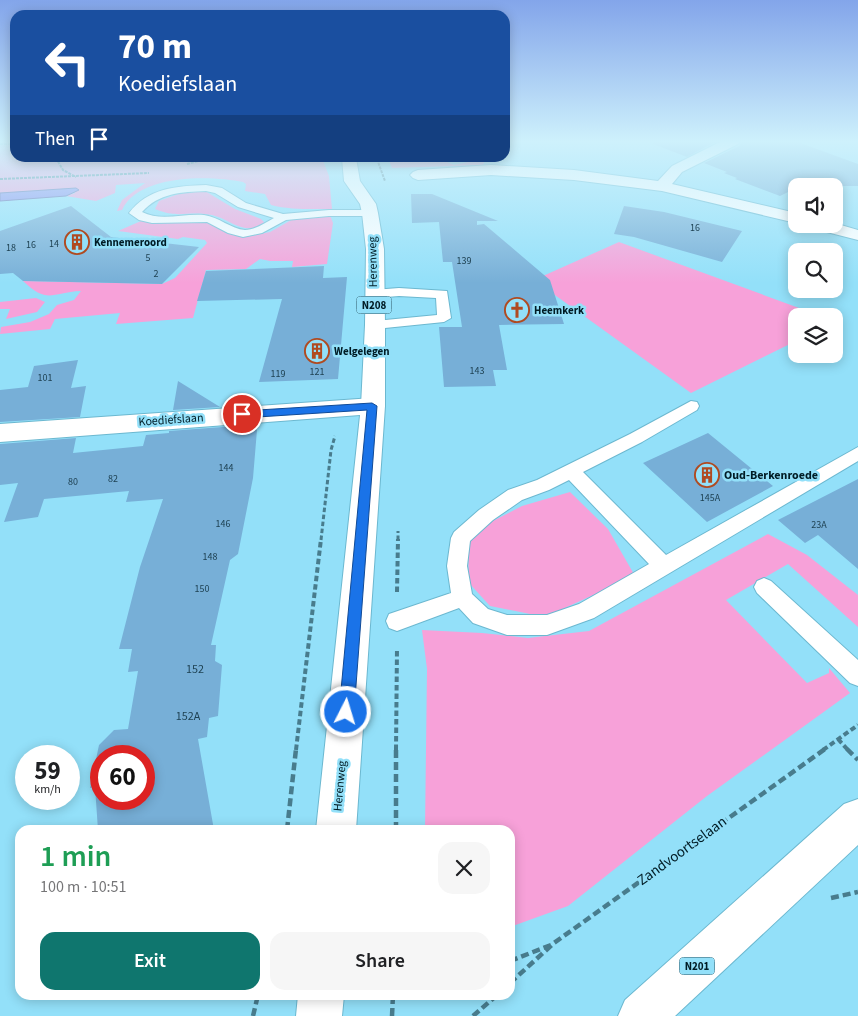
<!DOCTYPE html>
<html lang="en">
<head>
<meta charset="utf-8">
<style>
	body { margin:0; font-family:"Source Sans 3",sans-serif; background:#f6f6f6; color:#202124; height:100vh; display:flex; flex-direction:column; font-size:19px; white-space:nowrap }
	* { box-sizing:border-box; margin:0 }
	p { font-size:16px; color:#757577 }
	.icon { flex:none; width:28px; height:28px; fill:none; stroke:currentColor; stroke-width:2; stroke-linecap:round; stroke-linejoin:round }
	.map { position:relative; flex:1; overflow:hidden }
	.drawer { position:absolute; left:15px; top:825px; width:500px; height:175px; display:flex; flex-direction:column; background:#fff; border-radius:15px; box-shadow:0 2px 12px #0003 }
	.drawer>* { flex:none }
	.guide { position:absolute; left:10px; top:10px; width:500px; height:152px; border-radius:15px; box-shadow:0 2px 12px #0003; background:#1a4fa0; color:#fff; overflow:hidden }
	.buttons { position:absolute; left:788px; top:178px; display:grid; gap:10px }
	.buttons a { display:grid; place-items:center; width:55px; height:55px; border-radius:10px; background:#fff; box-shadow:0 2px 12px #0003; font-size:25px }
	.speed { position:absolute; left:15px; top:745px; display:flex; gap:10px; font-size:25px; font-weight:700; text-align:center }
	.speed>* { display:grid; place-content:center; width:65px; height:65px; border-radius:50%; background:#fff; box-shadow:0 2px 12px #0003; line-height:1 }
	.speed small { font-size:12px; font-weight:400 }
	.speed .limit { border:8px solid #d22; background:#fff; color:#111 }
	.pin { position:absolute; display:grid; place-items:center; width:42px; height:42px; color:#fff; margin:-21px; border:2px solid #fff; border-radius:50%; box-shadow:0 1px 5px #0007 }
	.me { position:absolute; width:55px; margin:-28px; rotate:5deg; stroke-linejoin:round; filter:drop-shadow(0 0 4px #0008) }
	.turn { display:flex; align-items:center; gap:18px; height:105px; padding:0 25px; font-size:22px }
	.turn .icon { width:65px; height:65px; stroke-width:2.5 }
	.turn b { display:block; font-size:35px; line-height:42px }
	.then { display:flex; align-items:center; height:48px; padding:0 25px; background:#0003; gap:10px; font-size:19px }
	.round { display:grid; place-items:center; flex:none; width:52px; height:52px; border-radius:15px; background:#f6f6f6 }
	.summary { display:flex; align-items:center; justify-content:space-between; height:85px; padding:0 25px }
	h1 { font-size:30px; font-weight:600; line-height:38px; color:#1e9e55 }
	.button { display:flex; gap:10px; margin-top:auto; padding:10px 25px }
	.button a { flex:1; height:58px; border-radius:15px; background:#0f766e; color:#fff; font-size:20px; font-weight:600; line-height:58px; text-align:center }
	.button a+a { background:#f6f6f6; color:#202124 }
	.map>svg:first-child { display:block }
	.green { fill:#f7a1d9 }
	.water { fill:#8c8fed; stroke:#626cb1 }
	.building { fill:#77afd7; fill-rule:evenodd }
	.lines { fill:none; stroke-linecap:round; stroke-linejoin:round }
	.service-casing { stroke:#6cb8d0; stroke-width:2 }
	.minor-casing { stroke:#6cb8d0; stroke-width:2 }
	.primary-casing { stroke:#6cb8d0; stroke-width:2 }
	.path-far3 { stroke:#487c8d; stroke-width:2; stroke-dasharray:3 1; stroke-linecap:butt }
	.path-far2 { stroke:#487c8d; stroke-width:3; stroke-dasharray:4.5 2.5; stroke-linecap:butt }
	.path-far1 { stroke:#487c8d; stroke-width:4; stroke-dasharray:5.5 3; stroke-linecap:butt }
	.path { stroke:#487c8d; stroke-width:4.5; stroke-dasharray:8 4; stroke-linecap:butt }
	.service { fill:#fff; fill-rule:evenodd }
	.minor { fill:#fff; fill-rule:evenodd }
	.primary { fill:#fff; fill-rule:evenodd }
	.route { fill:#1a73e8; stroke:#114b97 }
	.labels { text-anchor:middle; dominant-baseline:central; stroke-width:5; stroke-linejoin:round; paint-order:stroke }
	.number-label { font-size:10px; fill:#1e4152 }
	.far-poi-label { font-size:11px; font-weight:bold; fill:#001c25; stroke:#93e0f9; text-anchor:start }
	.shield { fill:#93e0f9; stroke:#2c5765; stroke-width:1 }
	.shield-label { font-size:11px; font-weight:bold; fill:#001c25 }
	.street-label { font-size:12px; fill:#001c25; stroke:#93e0f9 }
	.poi-label { font-size:12px; font-weight:bold; fill:#001c25; stroke:#93e0f9; text-anchor:start }
	.near-number-label { font-size:12px; fill:#1e4152 }
	.near-street-label { font-size:15px; fill:#001c25; stroke:#93e0f9 }
</style>
</head>
<body>
<div class="map">
<svg width="858" height="1016" viewBox="0 0 858 1016">
	<rect width="100%" height="100%" fill="#93e0f9"/>
	<path class="green" d="M0 141H15V158H322L329 176 332 209C312 209 290 210 271 205L265 194 245 191 246 184 243 182C211 175 138 174 122 210L117 211 122 200 145 183 116 185 115 193 96 201 66 196 75 193 76 188 0 193Z
		M388 158H442L440 159 454 165 486 158 483 165 392 168Z
		M205 191 235 209 261 219 264 222 261 227C235 233 229 216 205 214 184 212 177 218 155 209L159 201 184 192Z
		M330 215 333 223 327 264 292 267 293 261H270L260 259 246 269 206 270 193 318 116 324 120 313 55 319 50 329 0 334 1 327 30 322 49 314 57 305 74 300 81 291C52 292 48 305 23 281L162 284 175 278 207 243 205 240 183 237 178 239 118 231 141 221 157 223 184 222 207 223 232 234 246 237 270 232 293 219Z
		M619 242 821 316H796V341L691 393 534 280Z
		M36 298 45 302 37 312 6 319 10 309H0V302Z
		M570 492 608 529 635 576 545 617 490 606 469 583 468 548 475 530 522 506Z
		M768 534 807 555 858 595V627L788 564 726 600 807 683 829 673V668L850 693 707 796 568 906 510 927V830H425L427 669 422 630 482 633 528 638 589 631Z"/>
	<path class="water" d="M76 188 79 190 66 196 0 201V193Z"/>
	<path class="building" d="M654 141H717L687 157 653 144Z
		M742 141H795L858 164V186H796V188L780 196 735 179 737 178 724 173 727 172 704 163 739 146Z
		M411 194H432L498 221H477V225L484 224 550 280 564 324 499 325 507 370H493L496 386 444 387 439 327H462L452 262H443L439 222 412 223Z
		M71 206 111 237 199 247 162 284 23 281 13 273 0 274V231Z
		M624 206 664 212 742 231 722 262 634 237 614 234Z
		M324 266 323 278 347 277 338 379 259 382 282 299 197 301 206 271Z
		M78 360 71 388 86 386 80 417 0 422V390L28 387 34 366Z
		M178 381 220 407 173 410Z
		M249 425 257 430 253 478 238 554 230 560 211 645H216L215 661 222 665 218 716 209 718 207 737 198 739 214 830H98L95 787 90 788 99 745 114 730 128 729 138 671 128 672 132 649H119L140 567 163 499 126 502 129 491 44 499 38 517 4 522 18 483 0 485V444L76 438 73 453 143 446 146 435 169 433V431ZM101 756H144V799H101Z
		M708 433 773 486 707 522 643 463Z
		M858 479V569L818 535 805 543 778 520Z"/>
	<g class="lines">
		<defs>
			<path id="service" d="M206 185 222 188 246 203 283 214 329 210H370L376 213 370 216H329L286 220 262 233 243 237 228 233 207 222 152 223 139 220 129 213C148 188 176 186 206 185ZM206 191 215 193 238 207 274 218C265 223 255 230 245 230 231 229 219 217 204 215 184 213 161 222 142 212 159 193 181 192 206 191Z
				M399 288 447 291 451 318 444 322 375 329 370 328 368 325 370 322 375 321 437 315 436 298 399 296 373 298 366 294 373 290Z
				M691 401 697 402 699 406 697 410 642 442 583 472 666 555 858 447V461L594 618 547 635H507L473 623 459 608 397 631 389 628 386 621 389 614 451 593 447 566 451 538 454 532 479 510 508 490 537 480 630 434ZM569 480 649 564 579 604 547 615H507L488 609 472 594 467 566 470 541 493 520 522 500 549 490Z
				M764 578 771 581 858 660V686L850 683 757 593 754 587 757 581Z"/>
			<path id="minor" d="M722 141H740L738 144 682 172 672 184 796 213V223L662 191 574 180 491 175 418 180 413 178 410 175 413 172 418 170 491 165 574 170 658 181 672 166Z
				M834 223 858 230V240L811 228 808 224Z
				M373 398 381 400 385 406 381 412 373 414 0 442V424Z"/>
			<path id="primary" d="M342 158H356L360 181 376 204 378 213 384 249 385 325V406L356 830H316L361 406 365 325 366 249 362 213 360 204 344 181Z
				M858 799V845L675 1016H618L625 1000 844 804Z
				M298 995H344L342 1016H296Z"/>
		</defs>
		<use href="#service" class="service-casing"/>
		<use href="#minor" class="minor-casing"/>
		<use href="#primary" class="primary-casing"/>
		<path class="path-far3" d="M0 144H15
			M56 158 63 170 76 177
			M377 159 385 181
			M187 164 210 158
			M0 179 149 173"/>
		<path class="path-far2" d="M321 540 331 450 335 436
			M398 540V531"/>
		<path class="path-far1" d="M397 592 398 539
			M838 739 848 750
			M296 750 321 539
			M396 750 397 648
			M823 750 858 725"/>
		<path class="path" d="M847 749 858 760
			M287 830 296 749
			M396 830V749
			M831 898 858 892
			M510 961 551 945
			M510 983 554 943 825 749
			M253 1016 258 995
			M392 1016 393 995
			M473 1016 497 995"/>
		<use href="#service" class="service"/>
		<use href="#minor" class="minor"/>
		<use href="#primary" class="primary"/>
	</g>
	<linearGradient id="sky" x2="0" y2="1"><stop stop-color="#83a5ea"/><stop offset="0.5" stop-color="#cef1fc"/><stop offset="1" stop-color="#cef1fc" stop-opacity="0"/></linearGradient>
	<rect width="858" height="283" fill="url(#sky)"/>
	<path class="route" d="M372 403 377 406 354 712 351 717 346 719 341 717 339 712 367 410 242 418 237 414 242 411Z"/>
	<defs>
		<symbol id="building-ring" viewBox="-11 -11 22 22"><circle r="9.5" fill="#93e0f9" stroke="#b04a20" stroke-width="1.5"/><path d="M-4-6H4V6H1V3H-1V6H-4ZM-2.5-4.3h1.7v1.8h-1.7ZM.8-4.3h1.7v1.8H.8ZM-2.5-1h1.7V.8h-1.7ZM.8-1h1.7V.8H.8Z" fill="#b04a20"/></symbol>
		<symbol id="church-ring" viewBox="-11 -11 22 22"><circle r="9.5" fill="#93e0f9" stroke="#b04a20" stroke-width="1.5"/><path d="M-1.2-6h2.4v3.5h3.3v2.4h-3.3V6h-2.4V-.1h-3.3v-2.4h3.3Z" fill="#b04a20"/></symbol>
	</defs>
	<g fill-rule="evenodd">
		<use href="#building-ring" x="63" y="228" width="28" height="28"/>
		<use href="#church-ring" x="503" y="296" width="28" height="28"/>
		<use href="#building-ring" x="303" y="337" width="28" height="28"/>
		<use href="#building-ring" x="693" y="461" width="28" height="28"/>
	</g>
	<g class="labels">
		<g class="number-label">
			<text x="695" y="228">16</text>
			<text x="54" y="244">14</text>
			<text x="31" y="245">16</text>
			<text x="11" y="248">18</text>
			<text x="148" y="258">5</text>
			<text x="464" y="261">139</text>
			<text x="156" y="274">2</text>
			<text x="477" y="371">143</text>
			<text x="317" y="372">121</text>
			<text x="278" y="374">119</text>
			<text x="45" y="378">101</text>
			<text x="226" y="468">144</text>
			<text x="113" y="479">82</text>
			<text x="73" y="482">80</text>
			<text x="710" y="498">145A</text>
			<text x="223" y="524">146</text>
			<text x="819" y="525">23A</text>
			<text x="210" y="557">148</text>
			<text x="202" y="589">150</text>
		</g>
		<g class="far-poi-label">
			<text x="94" y="242">Kennemeroord</text>
			<text x="534" y="310">Heemkerk</text>
			<text x="334" y="351">Welgelegen</text>
		</g>
		<g class="shield">
			<rect x="356.5" y="296.5" width="35" height="17" rx="4"/>
			<rect x="679.5" y="957.5" width="35" height="17" rx="4"/>
		</g>
		<g class="shield-label">
			<text x="374" y="305">N208</text>
			<text x="697" y="966">N201</text>
		</g>
		<g class="street-label">
			<text transform="translate(373 262) rotate(-91)">Herenweg</text>
			<text transform="translate(171 420) rotate(-4)">Koediefslaan</text>
			<text transform="translate(340 786) rotate(-85)">Herenweg</text>
		</g>
		<g class="poi-label">
			<text x="724" y="475">Oud-Berkenroede</text>
		</g>
		<g class="near-number-label">
			<text x="195" y="669">152</text>
			<text x="188" y="716">152A</text>
		</g>
		<g class="near-street-label">
			<text transform="translate(682 851) rotate(-36)">Zandvoortselaan</text>
		</g>
	</g>
</svg>
<div class="buttons">
<a><svg class="icon" aria-label="sound" viewBox="0 0 24 24"><path d="M4 9h4l5-4v14l-5-4H4zM17 9q2 3 0 6"/></svg></a>
<a><svg class="icon" aria-label="search" viewBox="0 0 24 24"><circle cx="10" cy="10" r="6"/><path d="M15 15l6 6"/></svg></a>
<a><svg class="icon" aria-label="layers" viewBox="0 0 24 24"><path d="M12 4l9 5-9 5-9-5zM3 14l9 5 9-5"/></svg></a>
</div>
<div class="speed"><div>59<small>km/h</small></div><div class="limit">60</div></div>
<div class="pin" style="left:242px;top:414px;background:#d93025"><svg class="icon" aria-label="arrive" viewBox="0 0 24 24"><path d="M6 21V4h12l-3 4 3 4H6"/></svg></div>
<svg class="me" style="left:346px;top:712px" viewBox="-20 -20 40 40"><circle r="17" fill="#1a73e8" stroke="#fff" stroke-width="3"/><path d="M0-11L8 9 0 5-8 9z" fill="#fff"/></svg>
<div class="guide">
<div class="turn"><svg class="icon" aria-label="left" viewBox="0 0 24 24"><path d="M17 20v-9H6M10 6l-5 5 5 5"/></svg><div><b>70 m</b>Koediefslaan</div></div>
<div class="then">Then<svg class="icon" aria-label="arrive" viewBox="0 0 24 24"><path d="M6 21V4h12l-3 4 3 4H6"/></svg></div>
</div>
<section class="drawer">
<div class="summary"><div><h1>1 min</h1><p>100 m · 10:51</p></div><a class="round"><svg class="icon" aria-label="close" viewBox="0 0 24 24"><path d="M6 6l12 12M18 6L6 18"/></svg></a></div>
<div class="button"><a>Exit</a><a>Share</a></div>
</section>
</div>
</body>
</html>
